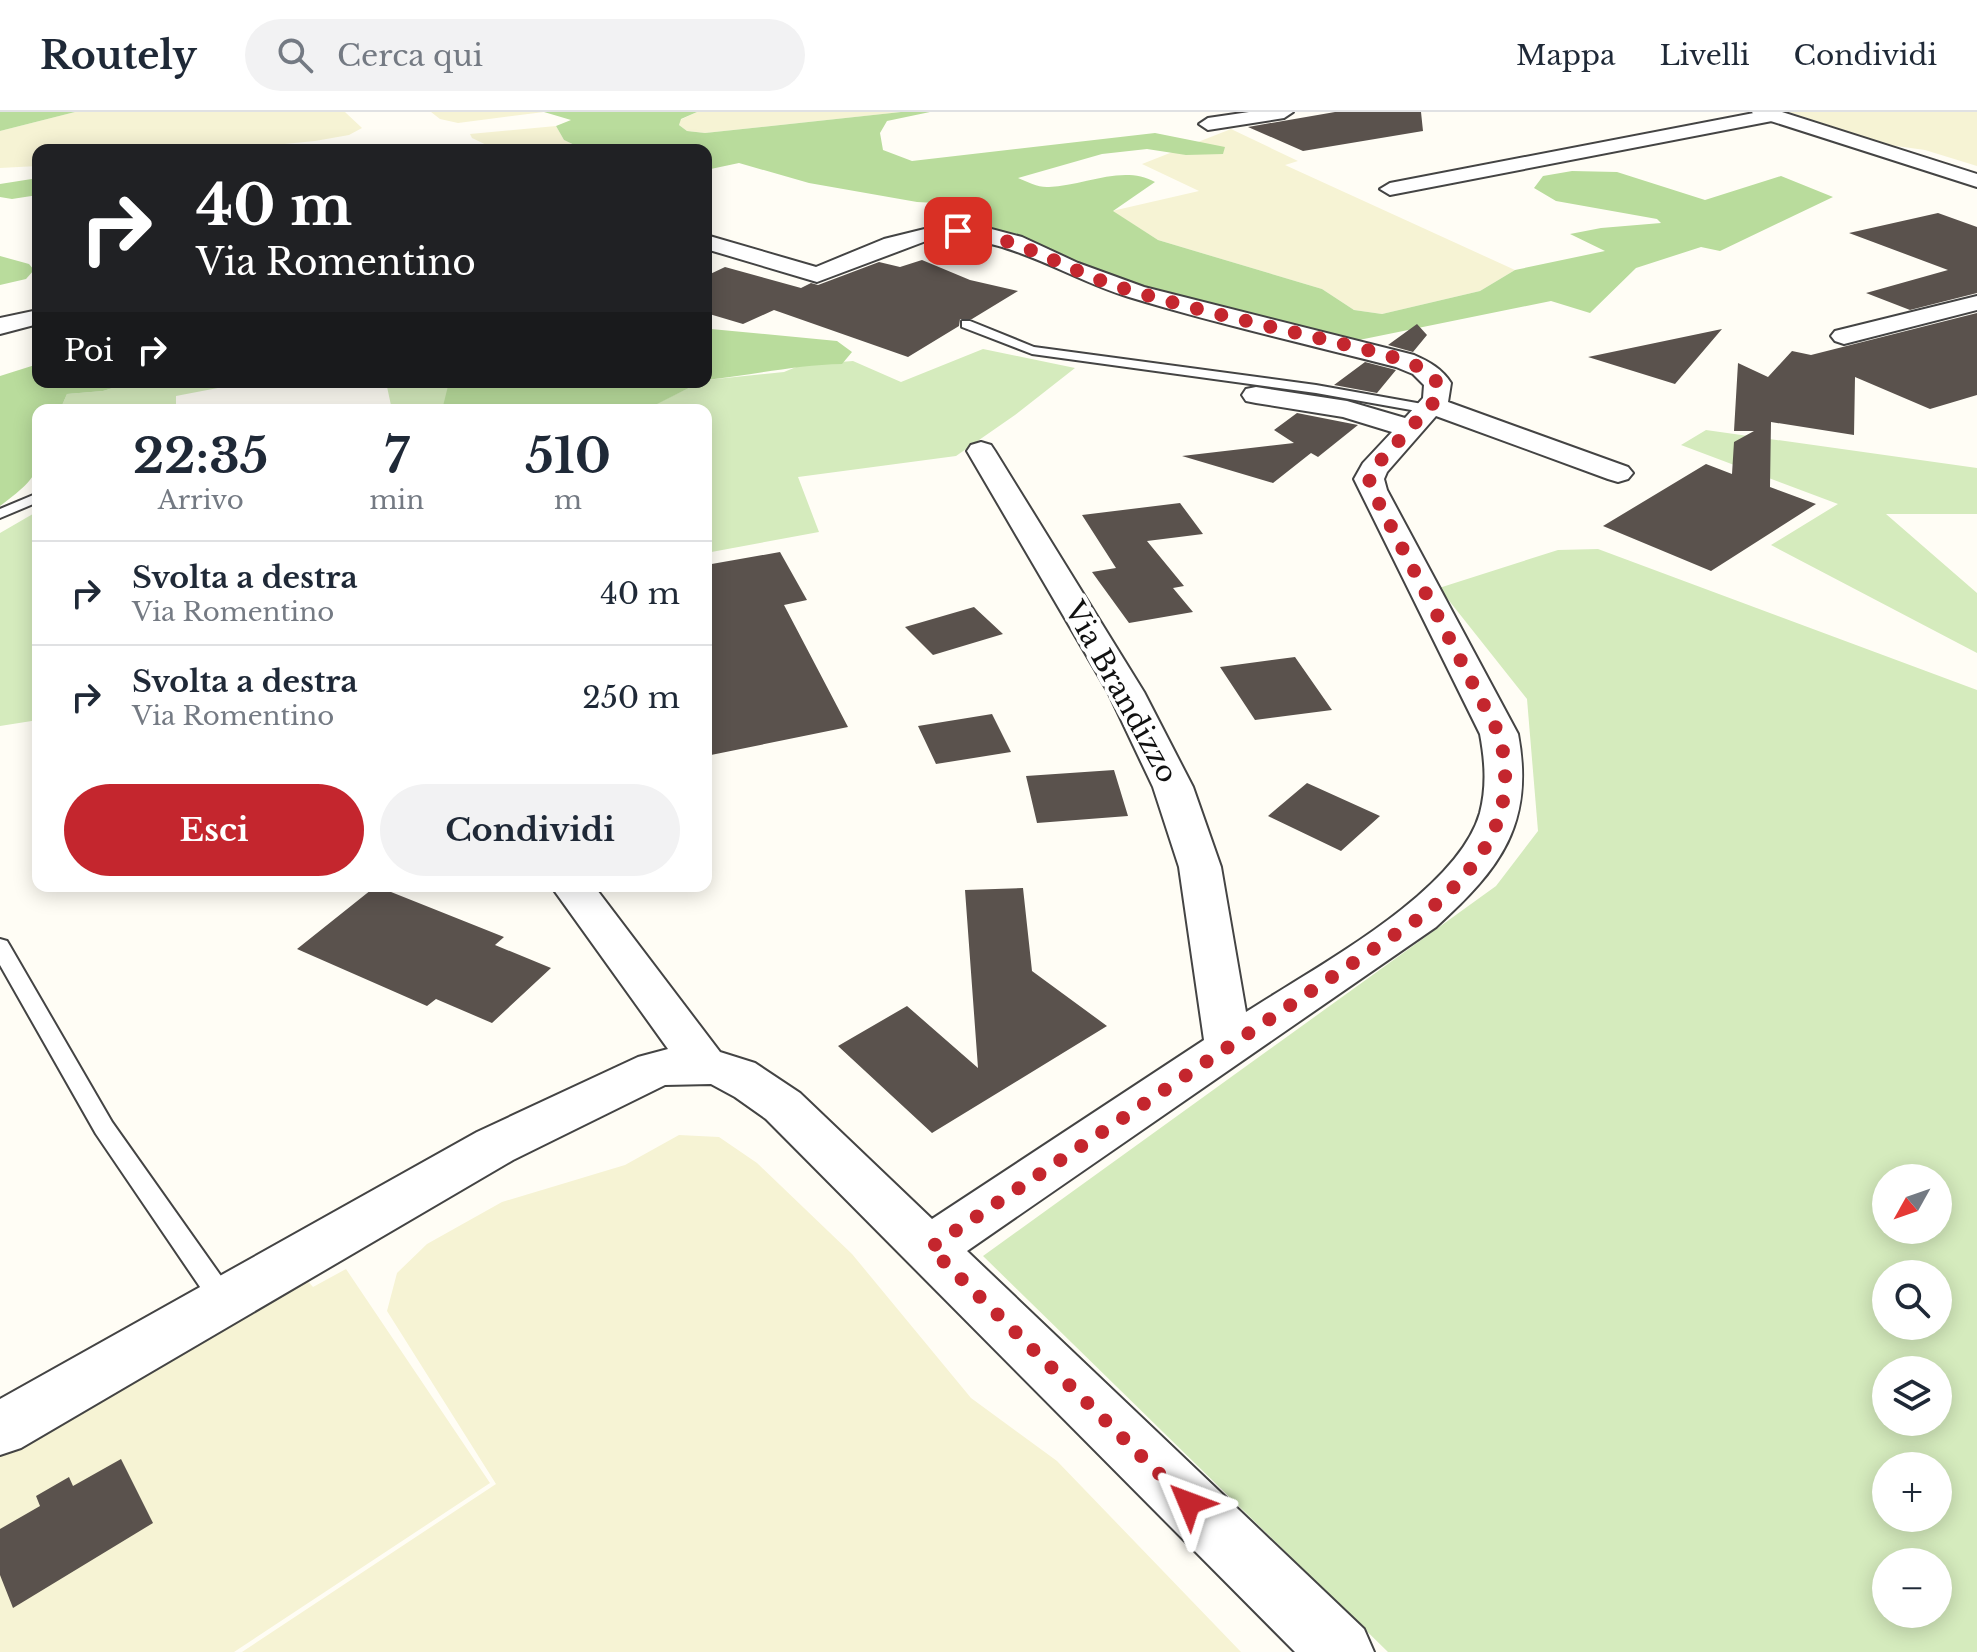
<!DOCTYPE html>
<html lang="it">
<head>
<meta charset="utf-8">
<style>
	body { margin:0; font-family:"Libre Baskerville",serif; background:#f2f2f3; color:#1f2937; height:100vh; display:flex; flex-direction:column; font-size:30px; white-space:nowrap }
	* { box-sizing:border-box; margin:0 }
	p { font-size:26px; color:#747a83 }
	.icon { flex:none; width:44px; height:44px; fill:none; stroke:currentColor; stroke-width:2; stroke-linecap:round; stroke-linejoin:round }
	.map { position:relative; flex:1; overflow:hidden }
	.details { position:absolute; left:32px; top:292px; width:680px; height:488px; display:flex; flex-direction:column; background:#fff; border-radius:16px; box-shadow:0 4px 20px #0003 }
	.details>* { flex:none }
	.banner { position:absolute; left:32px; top:32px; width:680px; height:244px; border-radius:16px; box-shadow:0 4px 20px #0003; background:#202124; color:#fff; overflow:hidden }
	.needle { width:52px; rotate:230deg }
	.controls { position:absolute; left:1872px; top:1052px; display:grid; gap:16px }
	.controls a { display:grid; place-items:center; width:80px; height:80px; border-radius:50%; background:#fff; box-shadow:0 4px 20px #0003; font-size:40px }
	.pin { position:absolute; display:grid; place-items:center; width:68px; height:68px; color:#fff; margin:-34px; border-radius:16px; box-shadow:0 4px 12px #0006 }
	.me { position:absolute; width:88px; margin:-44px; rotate:314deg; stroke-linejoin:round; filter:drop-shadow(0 0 6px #0008) }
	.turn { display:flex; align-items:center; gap:28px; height:168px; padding:0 32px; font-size:36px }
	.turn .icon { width:104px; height:104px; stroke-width:2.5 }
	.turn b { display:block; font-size:56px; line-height:68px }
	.then { display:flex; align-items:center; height:76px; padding:0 32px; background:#0003; gap:16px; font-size:30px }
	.eta { display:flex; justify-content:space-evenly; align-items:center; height:136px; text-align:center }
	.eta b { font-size:48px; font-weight:700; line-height:56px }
	.action { display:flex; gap:16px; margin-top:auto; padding:16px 32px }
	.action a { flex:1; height:92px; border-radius:48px; background:#c4262e; color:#fff; font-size:32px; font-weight:700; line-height:92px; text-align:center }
	.action a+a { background:#f2f2f3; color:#1f2937 }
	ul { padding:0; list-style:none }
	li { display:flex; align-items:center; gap:24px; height:104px; padding:0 32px; border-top:2px solid #e0e1e3 }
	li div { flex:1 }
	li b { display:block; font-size:30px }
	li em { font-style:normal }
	header { display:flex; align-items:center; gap:48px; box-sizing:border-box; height:112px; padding:0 40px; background:#fff; border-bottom:2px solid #e0e1e3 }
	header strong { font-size:38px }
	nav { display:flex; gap:44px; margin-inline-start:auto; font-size:28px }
	.search { width:560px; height:72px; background:#f2f2f3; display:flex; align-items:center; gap:20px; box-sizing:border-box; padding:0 28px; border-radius:44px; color:#747a83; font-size:30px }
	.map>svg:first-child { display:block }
	.farmland { fill:#f6f3d4 }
	.green { fill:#d5ebbd; fill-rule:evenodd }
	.forest { fill:#b9dc9c }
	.building { fill:#5a524d }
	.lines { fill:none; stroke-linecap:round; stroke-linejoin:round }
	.service-casing { stroke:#444; stroke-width:4 }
	.minor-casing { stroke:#444; stroke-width:4 }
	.tertiary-casing { stroke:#444; stroke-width:4 }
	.service { fill:#fff; fill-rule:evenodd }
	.minor { fill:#fff; fill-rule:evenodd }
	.tertiary { fill:#fff; fill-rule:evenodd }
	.route { stroke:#c4262e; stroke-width:14; stroke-dasharray:0 25.2 }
	.labels { text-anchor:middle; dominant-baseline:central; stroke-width:8; stroke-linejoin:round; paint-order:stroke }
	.street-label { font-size:28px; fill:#111; stroke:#fff }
</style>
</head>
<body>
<header>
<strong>Routely</strong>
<div class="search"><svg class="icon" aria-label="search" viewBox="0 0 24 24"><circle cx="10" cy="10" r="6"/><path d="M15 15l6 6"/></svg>Cerca qui</div>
<nav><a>Mappa</a><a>Livelli</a><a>Condividi</a></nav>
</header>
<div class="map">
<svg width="1977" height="1540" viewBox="0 0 1977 1540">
	<rect width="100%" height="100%" fill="#fffdf5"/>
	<path class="farmland" d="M75 0H345L362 16 349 23 315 29 223 38H38V54L0 56V19Z
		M431 0H544L458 11 440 7Z
		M697 0H901L705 21 687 19 679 13 680 8Z
		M1789 0H1977V54L1925 38 1889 33Z
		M556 14 564 28 585 38H497L472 26 470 22Z
		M1231 17 1298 49 1285 53 1515 158 1480 179 1382 202 1354 198 1322 177 1158 128 1112 99 1199 79 1142 52Z
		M679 1023 719 1025 757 1051 852 1142 971 1286 1057 1349 1241 1540H242L496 1372 387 1199 397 1161 427 1132 502 1090 625 1053Z
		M346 1157 490 1371 234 1540H0V1342L306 1167 313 1175Z"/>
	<path class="green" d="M983 237 1075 256 1015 303 956 344 798 365 819 420 706 441V298H645L649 295 706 268 784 260 801 253 853 249 901 270Z
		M132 270H249L176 284V298H60L67 282 103 279Z
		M386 270H451L446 298H392Z
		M1706 318 1977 356V402H1886L1977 481V541L1771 433 1838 392 1681 333Z
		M38 399V608L0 614V421Z
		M1598 437 1977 578V1540H1388L983 1144 1496 774 1538 719 1527 587 1439 476 1558 438ZM1886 1066H1938V1118H1886ZM1886 1162H1938V1214H1886ZM1886 1258H1938V1310H1886ZM1886 1354H1938V1406H1886ZM1886 1450H1938V1502H1886Z"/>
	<path class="forest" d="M0 0H75L0 19Z
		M544 0H697L681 7 679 13 687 19 705 21 901 0H930L887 9 880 21 883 38 912 49 1155 21 1225 35 1223 42 1186 43 1147 37 1102 42 1018 66C1028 70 1039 76 1049 75 1083 74 1123 52 1155 70L1113 99 1158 128 1322 177 1354 198 1382 202 1480 179 1515 158 1605 139 1570 122 1601 116 1661 111 1657 107 1556 89 1534 76 1543 64 1572 59 1617 60 1705 88 1781 64 1833 85 1720 139 1701 135 1636 156 1590 201 1551 189 1359 228 1152 180 963 117 966 97 954 92 917 90 809 71 739 51 706 58V38H585L564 28 556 14 571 8Z
		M38 66V83L12 87 0 85V72Z
		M0 144 29 152 34 158 26 167 0 173Z
		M711 217 837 229 852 240 842 252C796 253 752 263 706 268V219Z
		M38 252V270H132L103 279 67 282 60 298H38C38 355 49 358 0 394V264Z
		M449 270H701L645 298H442Z"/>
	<path class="building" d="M1335 0H1421L1423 19 1303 39 1248 15Z
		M1938 101 1977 115V181L1910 198 1866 181 1948 158 1849 121Z
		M922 148 970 168 1018 179 972 207H960L959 214 908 245 774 198 743 212 706 201V164L725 155 801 176 811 171 818 173 879 150 900 155Z
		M1977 201V283L1930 297 1855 265 1854 323 1771 310 1770 375 1816 392 1711 459 1603 414 1706 352 1732 362 1734 330 1754 319H1734L1738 251 1768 265 1792 239 1811 243Z
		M1417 212 1427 223 1413 240 1388 233Z
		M1722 217 1675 272 1588 245Z
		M1365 250 1396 258 1377 281 1334 273Z
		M1297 301 1358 313 1318 345 1311 341 1273 371 1182 344 1294 331 1274 318Z
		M1180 391 1203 422 1147 429 1184 474 1173 476 1193 500 1129 511 1092 460 1116 456 1082 403Z
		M780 440 807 488 784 493 848 615 706 644V453Z
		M974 495 1003 522 933 543 905 515Z
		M1295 545 1332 598 1255 608 1220 555Z
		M992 602 1011 640 936 652 918 614Z
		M1114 658 1128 704 1037 711 1026 664Z
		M1307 671 1380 704 1341 739 1268 704Z
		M376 774 504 825 495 833 551 856 492 911 436 887 427 894 297 837Z
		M1023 776 1032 859 1107 914 932 1021 838 934 907 894 978 956 965 778Z
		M121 1347 153 1411 13 1496 0 1463V1417L40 1394 36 1384 69 1365 73 1374Z"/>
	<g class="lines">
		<defs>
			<path id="service" d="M962 209H970L1034 235 1316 273 1428 293 1435 297 1428 301 1316 281 1032 242 962 215Z
				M38 381V390L0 406V397Z
				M0 827 7 829 10 834 112 1010 233 1181 237 1189 233 1197 224 1200 215 1197 96 1022 0 853Z"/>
			<path id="minor" d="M1249 0H1293L1284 6 1208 18 1199 12 1208 6Z
				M1759 0H1779L1781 3 1772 9 1390 83 1380 77 1390 71Z
				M945 112 980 114 1022 125 1078 151 1144 175 1414 243C1430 250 1442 257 1451 271L1448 290 1628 355 1633 361 1628 367 1618 370 1608 367 1436 304 1387 360 1384 367 1387 378 1518 622C1535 712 1500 757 1436 815L967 1139 1364 1517 1374 1540H1295L766 1007 735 985 711 972 665 973 513 1048 21 1336 0 1343V1287L477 1020 638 945 668 937 551 774H594L720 940 755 951 800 981 932 1107 1204 928 1179 755 1153 675 1108 580 967 339 971 333 981 330 991 333 995 339 1144 580 1193 675 1221 755 1246 900C1314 856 1457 781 1480 701 1487 674 1485 649 1480 622L1354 367 1363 351 1392 320 1343 305 1256 291 1246 289 1242 283 1246 277 1256 275 1347 289 1405 306 1423 286 1424 273 1413 262 1396 255C1307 232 1217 212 1129 185 1062 165 999 116 926 129L817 170 706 137V123L816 155 884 127Z
				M1977 184V198L1844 232 1835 229 1831 224 1835 219Z
				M38 198V212L0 222V206Z"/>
			<path id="tertiary" d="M1752 0H1782L1977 62V75L1755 4Z"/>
		</defs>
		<use href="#service" class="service-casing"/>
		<use href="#minor" class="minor-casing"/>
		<use href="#tertiary" class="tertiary-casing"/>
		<use href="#service" class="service"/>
		<use href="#minor" class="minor"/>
		<use href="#tertiary" class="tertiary"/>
	</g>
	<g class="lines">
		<path class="route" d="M958 119C1017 124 1064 157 1119 175 1207 202 1298 220 1387 243L1422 256 1438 271 1436 288 1373 357 1369 367 1372 378 1499 622C1521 703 1481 755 1421 805L930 1136 1189 1391"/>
	</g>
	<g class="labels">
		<g class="street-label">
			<text transform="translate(1121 580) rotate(61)">Via Brandizzo</text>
		</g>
	</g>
</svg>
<div class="controls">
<a><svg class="needle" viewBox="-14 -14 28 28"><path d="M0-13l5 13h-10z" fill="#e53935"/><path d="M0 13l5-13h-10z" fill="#747a83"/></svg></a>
<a><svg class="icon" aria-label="search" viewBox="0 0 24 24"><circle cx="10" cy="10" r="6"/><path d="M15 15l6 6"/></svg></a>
<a><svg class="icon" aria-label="layers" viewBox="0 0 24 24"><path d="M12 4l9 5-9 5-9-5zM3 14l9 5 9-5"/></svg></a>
<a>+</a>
<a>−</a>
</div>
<div class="pin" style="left:958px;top:119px;background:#d93025"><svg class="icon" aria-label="arrive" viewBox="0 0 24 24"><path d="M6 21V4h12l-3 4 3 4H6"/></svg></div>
<svg class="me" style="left:1189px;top:1391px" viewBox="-20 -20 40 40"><path d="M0-17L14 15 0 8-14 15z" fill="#c4262e" stroke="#fff" stroke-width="4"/></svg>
<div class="banner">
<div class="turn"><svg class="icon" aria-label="right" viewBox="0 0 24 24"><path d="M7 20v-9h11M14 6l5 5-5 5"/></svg><div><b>40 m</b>Via Romentino</div></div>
<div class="then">Poi<svg class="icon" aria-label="right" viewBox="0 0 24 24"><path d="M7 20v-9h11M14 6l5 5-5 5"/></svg></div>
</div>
<section class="details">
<div class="eta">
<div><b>22:35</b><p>Arrivo</p></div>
<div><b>7</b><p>min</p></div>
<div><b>510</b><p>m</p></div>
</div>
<ul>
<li><svg class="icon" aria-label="right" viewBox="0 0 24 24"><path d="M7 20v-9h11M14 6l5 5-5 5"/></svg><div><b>Svolta a destra</b><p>Via Romentino</p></div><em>40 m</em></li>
<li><svg class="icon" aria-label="right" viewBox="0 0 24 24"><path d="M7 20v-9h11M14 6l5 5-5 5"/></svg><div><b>Svolta a destra</b><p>Via Romentino</p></div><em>250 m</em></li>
</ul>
<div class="action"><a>Esci</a><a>Condividi</a></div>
</section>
</div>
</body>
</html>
